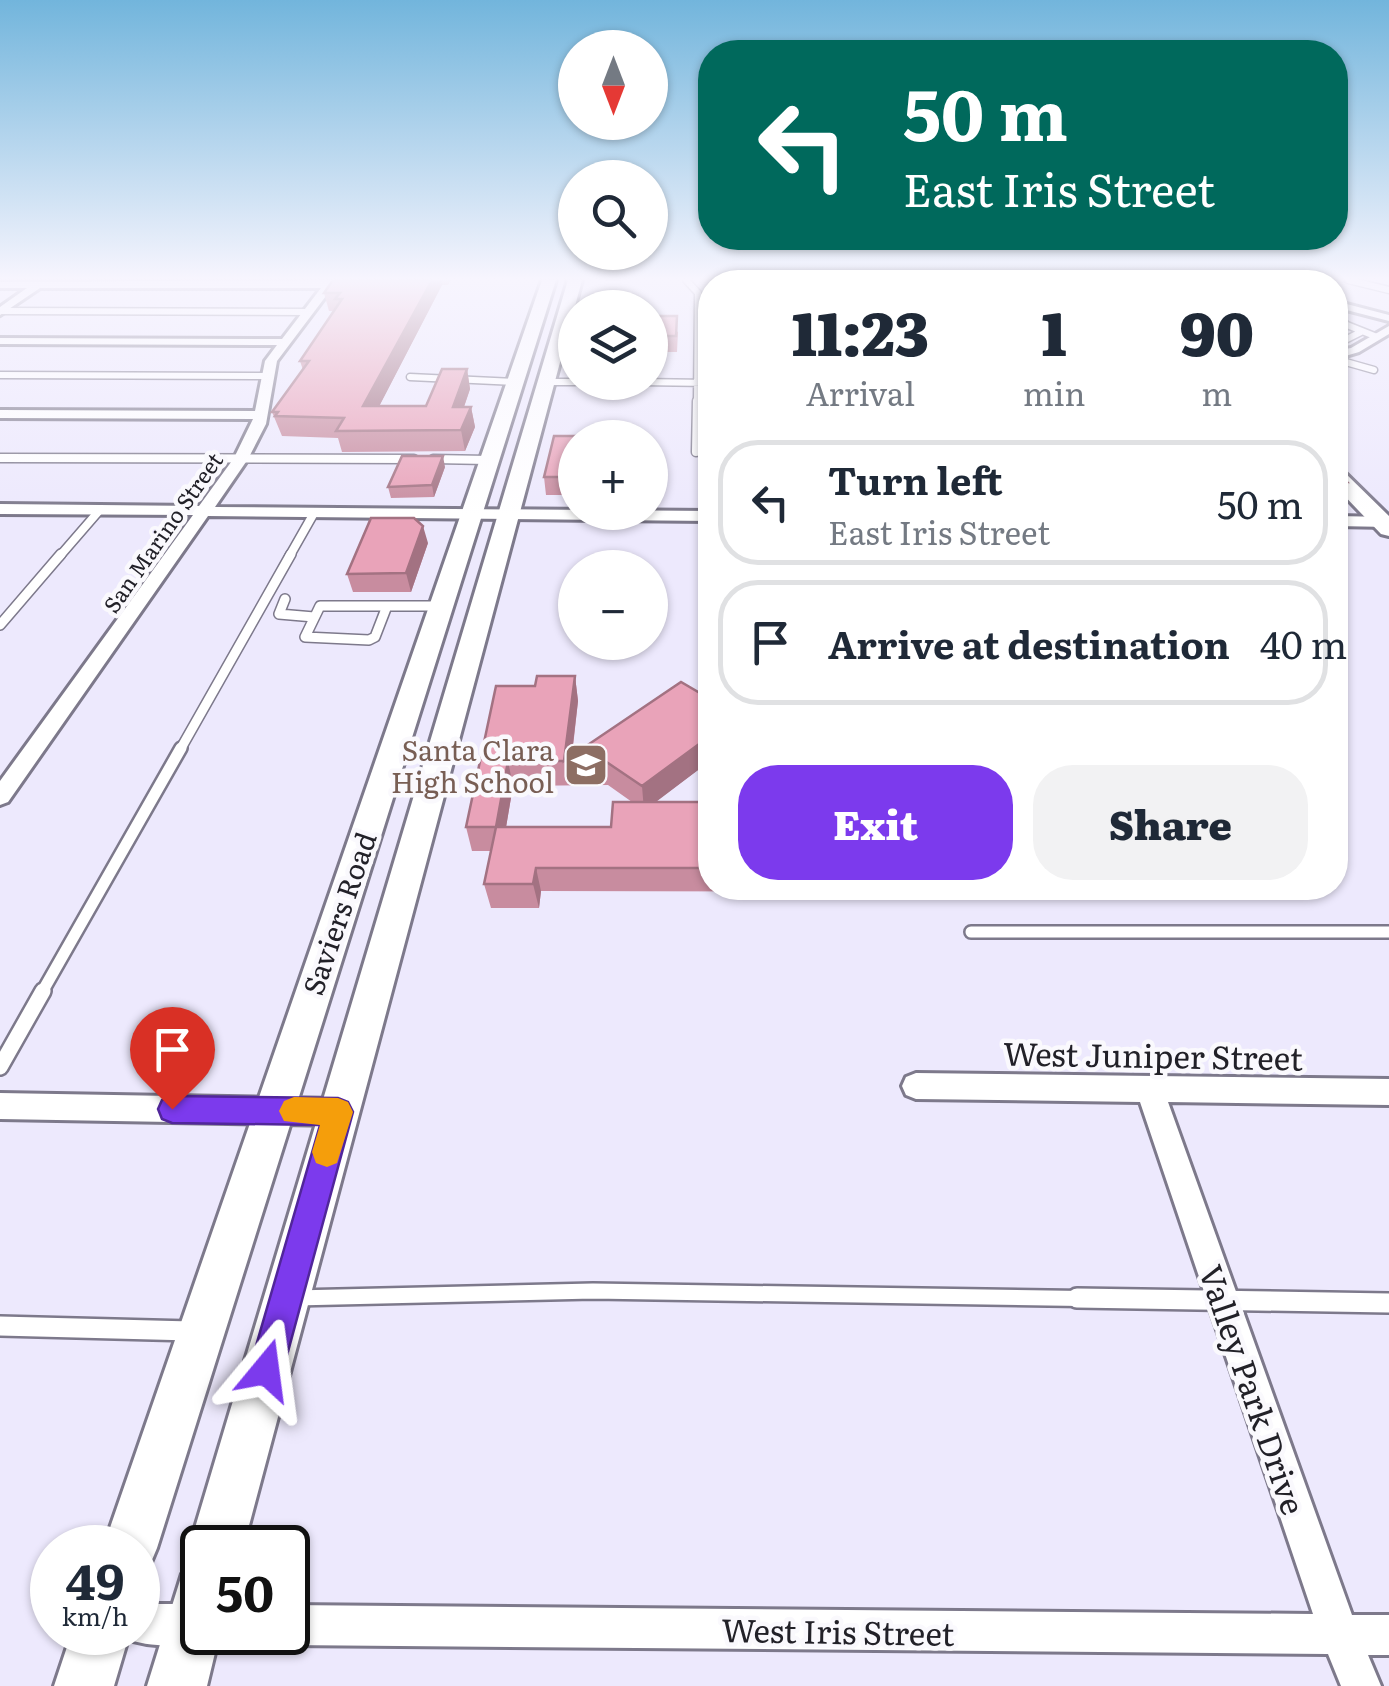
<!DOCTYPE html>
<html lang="en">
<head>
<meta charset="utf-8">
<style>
	body { margin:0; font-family:Literata,serif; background:#f2f2f3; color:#1f2937; height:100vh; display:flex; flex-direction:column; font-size:38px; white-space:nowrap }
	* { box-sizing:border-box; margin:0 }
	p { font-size:32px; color:#747a83 }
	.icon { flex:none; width:55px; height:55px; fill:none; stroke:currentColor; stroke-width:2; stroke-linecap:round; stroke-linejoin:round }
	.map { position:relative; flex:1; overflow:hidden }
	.details { position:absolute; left:698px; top:270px; width:650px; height:630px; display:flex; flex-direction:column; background:#fff; border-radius:40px; box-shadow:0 2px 8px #0004 }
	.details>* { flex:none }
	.top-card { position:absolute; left:698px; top:40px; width:650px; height:210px; border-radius:40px; box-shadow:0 2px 8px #0004; background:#00695c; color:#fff; overflow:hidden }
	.needle { width:65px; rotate:180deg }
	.controls { position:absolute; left:558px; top:30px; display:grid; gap:20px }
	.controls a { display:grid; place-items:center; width:110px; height:110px; border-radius:50%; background:#fff; box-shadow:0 2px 8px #0004; font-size:50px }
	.speed { position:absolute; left:30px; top:1525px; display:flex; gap:20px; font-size:50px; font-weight:700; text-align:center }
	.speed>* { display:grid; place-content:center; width:130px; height:130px; border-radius:50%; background:#fff; box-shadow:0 2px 8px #0004; line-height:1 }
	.speed small { font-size:25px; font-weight:400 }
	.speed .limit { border:5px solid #111; border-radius:15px; background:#fff; color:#111 }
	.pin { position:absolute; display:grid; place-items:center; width:85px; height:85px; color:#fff; margin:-102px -42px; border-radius:50% 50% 50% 0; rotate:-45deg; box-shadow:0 0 10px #0007 }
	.pin .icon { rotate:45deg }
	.me { position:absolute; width:110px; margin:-55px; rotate:16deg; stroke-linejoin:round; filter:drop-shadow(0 0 8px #0008) }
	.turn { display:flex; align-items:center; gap:35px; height:210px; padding:0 40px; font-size:45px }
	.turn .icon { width:130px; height:130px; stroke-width:2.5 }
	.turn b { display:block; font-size:70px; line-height:85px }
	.eta { display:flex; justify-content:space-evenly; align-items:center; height:170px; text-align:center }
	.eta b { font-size:60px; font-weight:800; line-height:70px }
	.button { display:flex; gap:20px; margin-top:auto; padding:20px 40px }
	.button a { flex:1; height:115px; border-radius:40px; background:#7c3aed; color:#fff; font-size:40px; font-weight:800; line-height:115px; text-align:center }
	.button a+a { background:#f2f2f3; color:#1f2937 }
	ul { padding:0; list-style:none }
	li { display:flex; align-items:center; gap:30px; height:125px; margin:0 20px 15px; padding:0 20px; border:5px solid #e0e1e3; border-radius:40px }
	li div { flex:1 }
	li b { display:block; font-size:38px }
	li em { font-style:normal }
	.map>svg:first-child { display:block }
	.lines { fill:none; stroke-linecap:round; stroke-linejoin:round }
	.lane-far5-casing { stroke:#7d798b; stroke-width:9 }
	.lane-far4-casing { stroke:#7d798b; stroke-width:11 }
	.lane-far3-casing { stroke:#7d798b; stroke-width:12 }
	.lane-far2-casing { stroke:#7d798b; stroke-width:16 }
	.lane-far1-casing { stroke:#7d798b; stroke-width:20 }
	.lane-casing { stroke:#7d798b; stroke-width:24 }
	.street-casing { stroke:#7d798b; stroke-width:6 }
	.secondary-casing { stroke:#7d798b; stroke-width:6 }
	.lane-far5 { stroke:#fff; stroke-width:6 }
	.lane-far4 { stroke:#fff; stroke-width:8 }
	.lane-far3 { stroke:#fff; stroke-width:9 }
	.lane-far2 { stroke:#fff; stroke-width:11 }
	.lane-far1 { stroke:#fff; stroke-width:15 }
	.lane { stroke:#fff; stroke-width:19 }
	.street { fill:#fff; fill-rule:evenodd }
	.secondary { fill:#fff; fill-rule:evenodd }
	.wall { fill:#c88c9f; fill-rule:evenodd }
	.shaded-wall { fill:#a37282 }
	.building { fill:#e9a3b9; stroke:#a37282; stroke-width:2.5 }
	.route { fill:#7c3aed; stroke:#51269a; stroke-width:2.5 }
	.slow { fill:#f59e0b }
	.labels { text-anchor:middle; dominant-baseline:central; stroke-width:9; stroke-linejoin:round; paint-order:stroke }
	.far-street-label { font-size:22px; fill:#222128; stroke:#faf9fd }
	.education-label { font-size:28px; fill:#785e54; stroke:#faf9fd; text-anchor:end }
	.street-label { font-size:28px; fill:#222128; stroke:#faf9fd }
	.near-street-label { font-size:32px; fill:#222128; stroke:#faf9fd }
</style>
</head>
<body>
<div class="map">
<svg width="1389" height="1686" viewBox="0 0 1389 1686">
	<rect width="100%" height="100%" fill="#ede9fd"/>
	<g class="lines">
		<defs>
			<path id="lane-far5" d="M686 280 698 293 697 403
				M1348 280 1389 290
				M1 311 307 312
				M1335 314 1347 325 1377 337
				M1335 345 1361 332
				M1335 359 1374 370
				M0 375 265 376
				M410 377 514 382
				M546 382H575
				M640 382 710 383"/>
			<path id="lane-far4" d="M1335 429H1339
				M696 452 697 401
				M0 458 414 459
				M433 459 488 460
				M59 557 98 512
				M289 557 314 513"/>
			<path id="lane-far3" d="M285 599 279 614 314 617
				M320 606H387L375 637 369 640 305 637Z
				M387 606H441
				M0 625 61 554
				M180 750 291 554"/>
			<path id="lane-far2" d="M971 932H1389
				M41 994 181 748"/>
			<path id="lane-far1" d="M0 1067 43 991
				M295 1298 593 1291 1243 1301"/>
			<path id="lane" d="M1077 1298 1389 1303
				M0 1326 191 1331"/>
			<path id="street" d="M328 280H338L277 361 266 424 248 459 215 507 710 511V521L208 516 8 802 0 805V781L193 515 0 514V504L199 506 234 458 253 419 0 418V410L255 411 265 361 277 345 0 344V338L282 339 321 288H40L0 315V307L27 288H0V282Z
				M1236 280H1255L1256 282H1239Z
				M1335 301 1389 315V321L1335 307Z
				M1389 326V334L1359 352 1335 359V351L1351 348Z
				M1335 516 1389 517V527L1335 526Z
				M916 1073 1389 1079V1105L1168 1102 1352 1615H1389V1655H1368L1381 1686H1341L1328 1654 288 1645 274 1639 271 1632H288V1605L1313 1614 1140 1102 916 1099 906 1095 902 1086 906 1077Z
				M0 1093 338 1099 348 1102 352 1112 348 1122 338 1125 0 1119Z
				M138 1604H202V1632H218L216 1638C191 1648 149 1648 124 1638L122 1632H138Z"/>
			<path id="secondary" d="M542 280H556L157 1548 149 1567 138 1572V1548H103Z
				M568 280H582L243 1548H202V1632H220L207 1686H147L182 1574 198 1568 189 1548Z
				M1115 280H1131L1132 282H1116Z
				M1335 468 1342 470 1389 516V536L1381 534 1335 486Z
				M72 1632H130L114 1686H54Z"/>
		</defs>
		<use href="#lane-far5" class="lane-far5-casing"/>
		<use href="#lane-far4" class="lane-far4-casing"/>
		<use href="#lane-far3" class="lane-far3-casing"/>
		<use href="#lane-far2" class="lane-far2-casing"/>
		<use href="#lane-far1" class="lane-far1-casing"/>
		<use href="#lane" class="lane-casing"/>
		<use href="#street" class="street-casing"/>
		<use href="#secondary" class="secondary-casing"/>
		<use href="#lane-far5" class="lane-far5"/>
		<use href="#lane-far4" class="lane-far4"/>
		<use href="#lane-far3" class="lane-far3"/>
		<use href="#lane-far2" class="lane-far2"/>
		<use href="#lane-far1" class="lane-far1"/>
		<use href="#lane" class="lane"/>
		<use href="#street" class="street"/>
		<use href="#secondary" class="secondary"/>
	</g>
	<path class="wall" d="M333 280H451L448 285H442L379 406H426L467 369 470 389 464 407H471L475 427 465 451 342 452 338 438 282 436 272 412 303 370 300 361 334 311H329L324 293Z
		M650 316 678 332 677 352H650Z
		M575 438V495H546L544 477Z
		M445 467 434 497 391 498 388 487Z
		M1335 470 1347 482 1335 503Z
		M428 543 411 592H353L347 574Z
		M575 676 578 701 572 756 710 699V761L655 802H710V888H914L912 892 541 891 539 908H491L484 884 491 851H472L466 827 535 686ZM608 785 632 802 611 827H506L513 786Z"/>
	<path class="shaded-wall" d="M432 280H441L442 285 369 426 363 406Z
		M467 369 470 389 457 427 453 407Z
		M471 407 475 427 465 451 461 430Z
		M443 456 445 467 434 497 432 485Z
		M423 526 428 543 411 592 406 573Z
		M575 676 578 701 571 761H564Z
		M710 736V761L644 811 642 786Z
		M508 761 513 786 502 851 496 827Z
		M536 868 541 891 539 908 533 884Z"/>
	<path class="building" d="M333 280H432L363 406H426L442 369H467L453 407H471L461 430 336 431 344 418 275 416 278 412H272L309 361H300L342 299H335L340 293H324Z
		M786 280H982L984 282H787Z
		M650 316H677L676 336H650Z
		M554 436H605L575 438V477H544Z
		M402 456H443L432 485 388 487Z
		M1335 470 1347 482H1335Z
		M371 518H414L423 526 406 573 347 574Z
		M537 676H575L564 761 681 682 710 699V736L642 786 605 761H508L496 827H466L496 686H535Z
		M613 802H710V868H536L533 884H484L496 827H611Z"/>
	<linearGradient id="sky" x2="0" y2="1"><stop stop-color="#72b5dc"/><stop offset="0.54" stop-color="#f7f5fe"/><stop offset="1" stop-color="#f7f5fe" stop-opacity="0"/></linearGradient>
	<rect width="1389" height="516" fill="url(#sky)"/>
	<path class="route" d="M172 1096 338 1098 348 1102 353 1112 283 1370 278 1382 266 1387 254 1382 249 1370 320 1125 172 1123 162 1119 158 1109 162 1100Z"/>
	<path class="slow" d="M294 1097 338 1098 348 1102 353 1112 337 1163 327 1167 316 1163 312 1152 320 1125 284 1121 279 1111 284 1101Z"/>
	<defs>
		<symbol id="school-square" viewBox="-11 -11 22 22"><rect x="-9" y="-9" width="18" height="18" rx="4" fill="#8d6e63" stroke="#faf9fd"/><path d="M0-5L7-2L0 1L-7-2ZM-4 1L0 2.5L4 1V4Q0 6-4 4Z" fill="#fff"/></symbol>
	</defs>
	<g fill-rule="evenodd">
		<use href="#school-square" x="561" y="740" width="50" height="50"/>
	</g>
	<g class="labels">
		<g class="far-street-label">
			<text transform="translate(162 532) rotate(-55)">San Marino Street</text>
		</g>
		<g class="education-label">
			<text x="554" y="749">Santa Clara<tspan x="554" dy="32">High School</tspan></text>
		</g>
		<g class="street-label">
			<text transform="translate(338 913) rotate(-71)">Saviers Road</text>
		</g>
		<g class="near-street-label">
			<text transform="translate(1153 1054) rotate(1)">West Juniper Street</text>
			<text transform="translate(1254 1389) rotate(71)">Valley Park Drive</text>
			<text transform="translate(838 1630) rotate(1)">West Iris Street</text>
		</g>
	</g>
</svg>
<div class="controls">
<a><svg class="needle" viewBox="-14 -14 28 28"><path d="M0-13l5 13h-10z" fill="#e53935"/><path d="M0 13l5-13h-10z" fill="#747a83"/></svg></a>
<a><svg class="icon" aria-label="search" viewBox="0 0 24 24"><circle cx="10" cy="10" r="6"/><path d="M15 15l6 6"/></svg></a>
<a><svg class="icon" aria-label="layers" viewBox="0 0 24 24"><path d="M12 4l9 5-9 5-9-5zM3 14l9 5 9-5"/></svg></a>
<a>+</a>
<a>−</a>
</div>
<div class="speed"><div>49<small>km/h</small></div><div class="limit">50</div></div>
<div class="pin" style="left:172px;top:1109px;background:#d93025"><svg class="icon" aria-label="arrive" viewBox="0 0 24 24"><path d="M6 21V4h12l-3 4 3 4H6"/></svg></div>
<svg class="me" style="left:266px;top:1370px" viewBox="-20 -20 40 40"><path d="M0-17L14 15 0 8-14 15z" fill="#7c3aed" stroke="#fff" stroke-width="4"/></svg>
<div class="top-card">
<div class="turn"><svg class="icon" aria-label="left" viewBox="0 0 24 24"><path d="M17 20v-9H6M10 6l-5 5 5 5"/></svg><div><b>50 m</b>East Iris Street</div></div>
</div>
<section class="details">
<div class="eta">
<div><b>11:23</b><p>Arrival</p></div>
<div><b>1</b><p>min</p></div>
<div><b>90</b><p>m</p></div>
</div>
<ul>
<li><svg class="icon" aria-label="left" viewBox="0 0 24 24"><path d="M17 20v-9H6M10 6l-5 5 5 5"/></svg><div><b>Turn left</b><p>East Iris Street</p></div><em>50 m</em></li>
<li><svg class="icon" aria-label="arrive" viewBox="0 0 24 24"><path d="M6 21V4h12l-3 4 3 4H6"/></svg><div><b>Arrive at destination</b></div><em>40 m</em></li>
</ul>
<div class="button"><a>Exit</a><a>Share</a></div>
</section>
</div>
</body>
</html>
